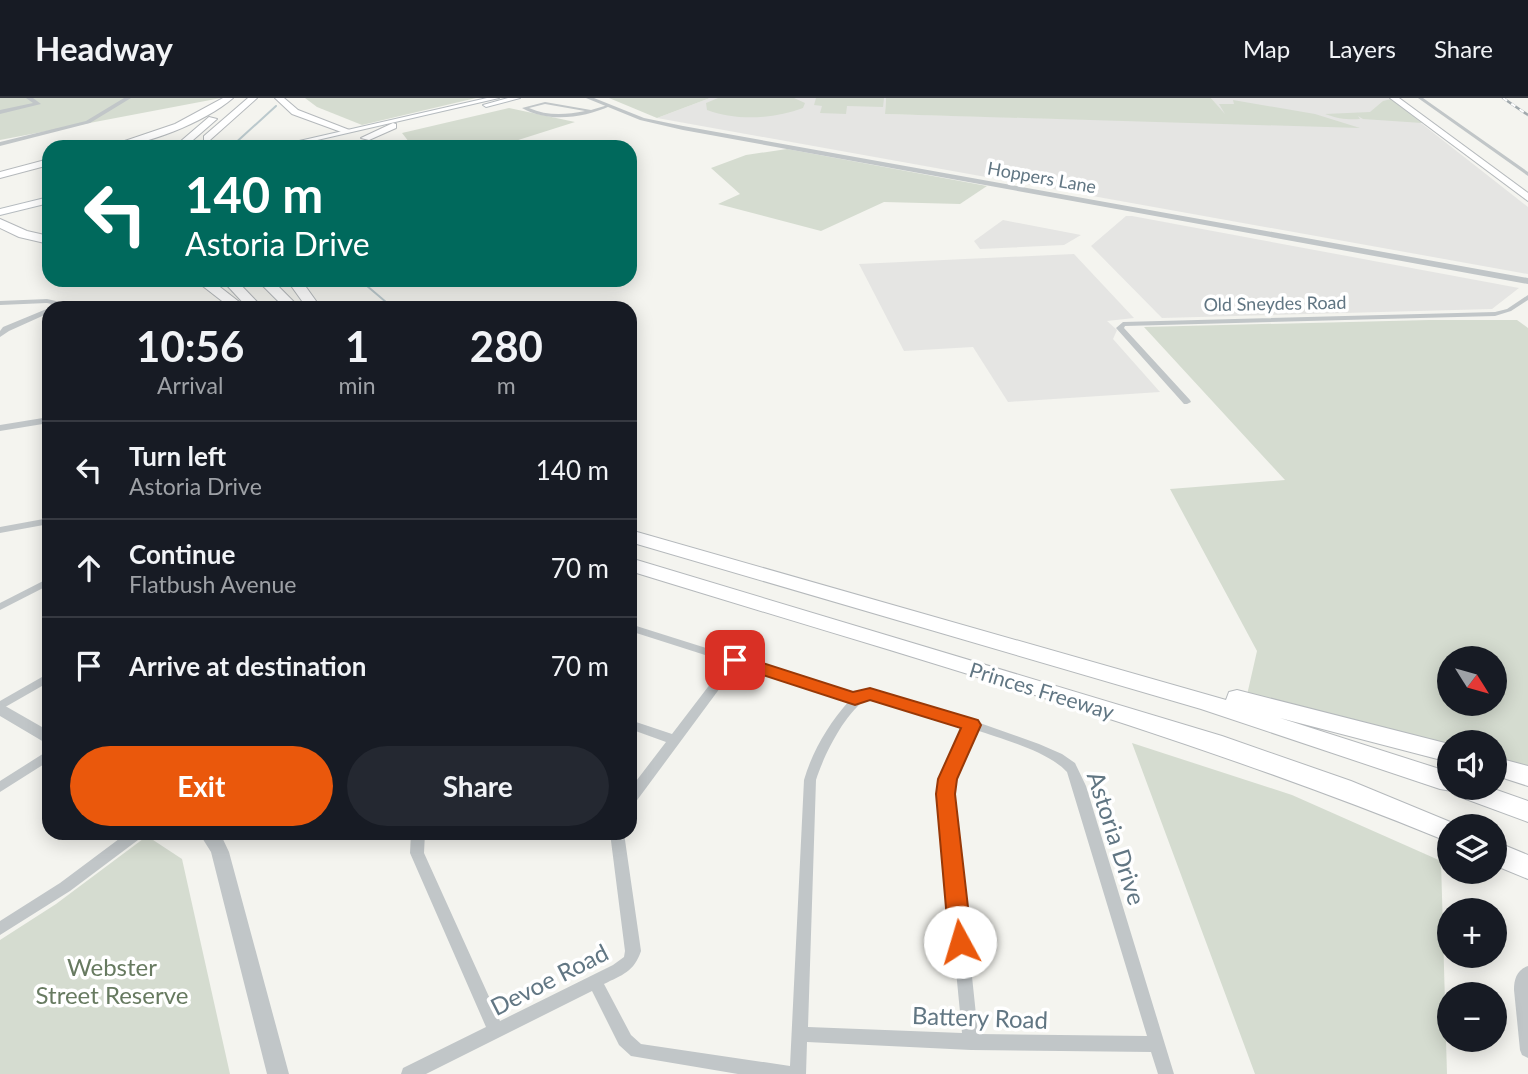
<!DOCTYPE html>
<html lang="en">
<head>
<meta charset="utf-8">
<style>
	body { margin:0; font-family:Lato,sans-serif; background:#242831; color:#f1f3f6; height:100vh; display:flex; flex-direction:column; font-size:26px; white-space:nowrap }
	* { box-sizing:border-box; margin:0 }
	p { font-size:23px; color:#9ea1a6 }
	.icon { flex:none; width:38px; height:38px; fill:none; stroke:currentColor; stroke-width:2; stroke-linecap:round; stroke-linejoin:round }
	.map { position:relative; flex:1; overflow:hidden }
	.panel { position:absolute; left:42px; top:203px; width:595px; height:539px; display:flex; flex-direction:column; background:#171b24; border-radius:21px; box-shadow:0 4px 18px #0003 }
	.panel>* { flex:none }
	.top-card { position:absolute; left:42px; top:42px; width:595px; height:147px; border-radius:21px; box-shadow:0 4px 18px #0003; background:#00695c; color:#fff; overflow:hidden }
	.needle { width:46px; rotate:127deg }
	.buttons { position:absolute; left:1437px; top:548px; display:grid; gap:14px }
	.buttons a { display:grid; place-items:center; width:70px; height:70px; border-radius:50%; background:#171b24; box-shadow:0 4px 18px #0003; font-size:35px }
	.pin { position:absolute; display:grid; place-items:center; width:60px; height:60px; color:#fff; margin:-30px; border-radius:14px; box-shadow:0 4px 10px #0006 }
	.me { position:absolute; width:77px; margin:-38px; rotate:354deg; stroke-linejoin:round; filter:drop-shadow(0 0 5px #0008) }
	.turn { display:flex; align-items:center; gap:24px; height:147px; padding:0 28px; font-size:32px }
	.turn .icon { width:91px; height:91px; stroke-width:2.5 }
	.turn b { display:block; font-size:49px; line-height:60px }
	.eta { display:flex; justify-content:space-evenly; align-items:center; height:119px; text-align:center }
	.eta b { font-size:42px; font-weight:700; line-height:49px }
	.cta { display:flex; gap:14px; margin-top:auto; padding:14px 28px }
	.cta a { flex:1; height:80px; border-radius:42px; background:#ea580c; color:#fff; font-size:28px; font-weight:700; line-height:80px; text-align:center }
	.cta a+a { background:#242831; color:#f1f3f6 }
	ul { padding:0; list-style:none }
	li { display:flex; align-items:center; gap:21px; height:98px; padding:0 28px; border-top:2px solid #363941 }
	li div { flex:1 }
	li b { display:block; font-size:26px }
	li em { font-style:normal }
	header { display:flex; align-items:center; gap:42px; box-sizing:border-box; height:98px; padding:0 35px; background:#171b24; border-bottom:2px solid #363941 }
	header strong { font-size:33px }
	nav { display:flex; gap:38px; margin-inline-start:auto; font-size:24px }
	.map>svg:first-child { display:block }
	.built { fill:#e5e5e3 }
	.green { fill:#d5dcd0; fill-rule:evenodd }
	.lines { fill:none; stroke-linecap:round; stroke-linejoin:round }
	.stream { stroke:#bbc9cd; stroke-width:2 }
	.secondary-casing { stroke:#b5bbbf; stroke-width:2 }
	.trunk-casing { stroke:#b5b9bc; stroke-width:2 }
	.motorway-casing { stroke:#b5b9bc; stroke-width:2 }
	.minor { fill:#c1c6c8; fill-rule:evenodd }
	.tertiary { fill:#c1c6c8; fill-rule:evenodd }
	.secondary { fill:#fff; fill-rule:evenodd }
	.trunk { fill:#fff; fill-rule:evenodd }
	.motorway { fill:#fff; fill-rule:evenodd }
	.rail-casing { stroke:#a1a9ad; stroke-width:2.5 }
	.rail { stroke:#fff; stroke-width:2; stroke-dasharray:5; stroke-linecap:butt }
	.route { fill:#ea580c; stroke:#983908; stroke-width:2 }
	.labels { text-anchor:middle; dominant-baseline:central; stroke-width:7; stroke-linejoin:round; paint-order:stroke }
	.far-street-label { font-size:18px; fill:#617683; stroke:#fff }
	.street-label { font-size:21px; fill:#617683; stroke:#fff }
	.near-street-label { font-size:24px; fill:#617683; stroke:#fff }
	.near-park-label { font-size:24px; fill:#677a60; stroke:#fff }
</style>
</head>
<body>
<header>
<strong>Headway</strong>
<nav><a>Map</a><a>Layers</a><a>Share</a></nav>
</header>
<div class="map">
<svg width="1528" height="976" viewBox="0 0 1528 976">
	<rect width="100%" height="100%" fill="#f4f4ef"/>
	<path class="built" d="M710 0H886L885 16 1232 25 1211 0H1389L1528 109V176L657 20Z
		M1126 118H1132L1519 190 1492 211 1162 220 1091 148Z
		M1003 122 1081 137 1064 147 980 151 974 143Z
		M1074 156 1134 220 1107 223 1117 232 1113 241 1160 294 1008 304 973 249 904 253 859 166Z"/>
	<path class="green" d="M0 0H221L0 42Z
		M305 0H476L362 27 317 9Z
		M609 0H710L657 20Z
		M718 0H794L805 5 803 10C774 21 736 23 707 12L706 5Z
		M816 0H884L883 9 847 8 846 16 820 15 822 8 814 7Z
		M886 0H1211L1225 16 1219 6H1234L1233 2 1315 16 1360 30 885 16Z
		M1391 1 1422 25 1363 21 1358 18 1360 21C1349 22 1339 21 1325 16L1370 14 1383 3Z
		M509 10 575 24 496 49H413L402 35Z
		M787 51 987 88 960 106 884 104 821 133 718 106 740 96 711 70 746 57Z
		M1429 222H1517L1528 230V670L1495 661 1494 644H1449V649L1247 597 1257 553 1170 391 1285 382 1144 229ZM1449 560H1494V606H1449Z
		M1132 645 1292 697 1441 763 1447 976H1255Z
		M147 738 182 761 230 976H0V842L56 806Z"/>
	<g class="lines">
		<path class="stream" d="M231 49 276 8
			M360 182 393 210"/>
		<defs>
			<path id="secondary" d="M487 0H499L287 49H273Z
				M508 0H520L486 9 483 7Z
				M49 99V105L0 117V111Z"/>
			<path id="trunk" d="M1390 0H1399L1528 95V103Z"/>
			<path id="motorway" d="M223 0H233C205 24 144 49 107 49L175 26Z
				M248 0H257L210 42H204V38Z
				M275 0H284L298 12 352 33 344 35 292 16Z
				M209 19 217 21 185 49H174Z
				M393 25 396 26V30L369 42 361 40Z
				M49 61V67L0 80V74Z
				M0 121 27 133 49 138V146L19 139 0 130Z
				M195 182H211L247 210H231Z
				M222 182H236L263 210H248Z
				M257 182H272L300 210H285Z
				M287 182H301L321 210H307Z
				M630 432 1226 602 1229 594 1237 592 1449 646V664L1280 620 1449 674V690H1491L1528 703V724L1455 697 1452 693 1440 691 1201 611 630 444Z
				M630 460 1222 638 1351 683 1460 728H1449V744L1439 740C1176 633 902 557 630 473Z
				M1494 659 1528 668V688L1494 677Z
				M1494 743 1528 757V781L1494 767Z"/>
		</defs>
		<use href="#secondary" class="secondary-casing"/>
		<use href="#trunk" class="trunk-casing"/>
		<use href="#motorway" class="motorway-casing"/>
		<path class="minor" d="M1418 0H1423L1528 74V78Z
			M545 4 591 12 608 7 610 8C584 20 548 25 522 10ZM545 6 585 13C565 17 547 18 529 10Z
			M1528 197V202L1511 213 1495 218 1125 228 1124 230 1190 302 1191 304 1187 306H1184L1116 230 1123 224 1495 214 1507 211Z
			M47 201 87 210H72L47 205 0 207V203Z
			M49 210V215L9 233 0 239V233L3 229Z
			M49 319V325L0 333V327Z
			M49 420V426L0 435V429Z
			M49 480V487L0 512V505Z
			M630 526 855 597 866 592 943 612 1039 646 1062 656 1075 665 1086 688 1174 976H1158L1151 954 971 952 807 944 806 976H738L631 958 619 947 592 893 426 976H401L403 970 486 929 410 755 411 735H425L424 755 500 923 613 867 624 859 625 853 610 735H624L641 853C634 874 622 877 604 886L631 937 641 946 790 968 804 682C812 654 829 625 849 603L737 567 635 705 630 706V691L666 644 630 631V622L672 636 727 564 630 533ZM868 600 906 609 965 628 942 681 939 696 962 935 808 929 816 682C824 657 845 614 868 600ZM976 632C1002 641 1049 654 1067 674L1147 938 978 936 953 696 954 681Z
			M49 575V584L0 612V603Z
			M49 652V663L0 694V683Z
			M127 735H144L142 739 70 793 0 837V823L60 785Z
			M1528 868V960L1522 957 1520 952 1514 892C1514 881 1517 872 1528 868Z"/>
		<path class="tertiary" d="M26 0H33L41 6 0 16V12L33 5Z
			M124 0H131L90 25 0 48V44L86 23Z
			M586 0H594L644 20 683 28 1528 180V186L683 32 640 22Z
			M0 605 49 633V647L0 618Z
			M199 735H220L229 754 289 976H267L211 754Z"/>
		<use href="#secondary" class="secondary"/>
		<use href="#trunk" class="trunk"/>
		<use href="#motorway" class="motorway"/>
		<defs>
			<path id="rail" d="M1503 0 1528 17"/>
		</defs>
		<use href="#rail" class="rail-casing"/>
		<use href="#rail" class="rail"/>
	</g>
	<path class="route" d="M735 556 853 594 870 590 978 622 981 627 957 681 955 696 972 844 968 851 960 854 952 851 949 844 936 696 938 681 961 630 870 602 855 607 729 566 726 562Z"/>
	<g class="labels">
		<g class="far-street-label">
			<text transform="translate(1042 79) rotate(10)">Hoppers Lane</text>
			<text transform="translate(1275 205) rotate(-1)">Old Sneydes Road</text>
		</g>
		<g class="street-label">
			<text transform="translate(1042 592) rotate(17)">Princes Freeway</text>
		</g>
		<g class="near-street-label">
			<text transform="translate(1117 740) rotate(72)">Astoria Drive</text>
			<text transform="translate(549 881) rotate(-27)">Devoe Road</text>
			<text transform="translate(980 919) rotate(2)">Battery Road</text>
		</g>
		<g class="near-park-label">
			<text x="112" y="868">Webster<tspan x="112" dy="28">Street Reserve</tspan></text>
		</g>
	</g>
</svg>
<div class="buttons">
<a><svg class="needle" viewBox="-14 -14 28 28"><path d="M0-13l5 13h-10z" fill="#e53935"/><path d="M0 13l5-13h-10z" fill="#9ea1a6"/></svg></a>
<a><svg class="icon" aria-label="sound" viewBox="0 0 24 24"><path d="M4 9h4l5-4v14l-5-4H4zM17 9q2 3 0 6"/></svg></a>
<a><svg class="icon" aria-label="layers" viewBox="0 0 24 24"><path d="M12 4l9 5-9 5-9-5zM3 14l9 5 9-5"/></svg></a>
<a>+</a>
<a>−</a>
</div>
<div class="pin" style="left:735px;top:562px;background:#d93025"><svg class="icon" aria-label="arrive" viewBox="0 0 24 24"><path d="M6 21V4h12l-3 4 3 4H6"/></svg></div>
<svg class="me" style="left:960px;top:844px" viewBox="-20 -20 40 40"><circle r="19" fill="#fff"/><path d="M0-13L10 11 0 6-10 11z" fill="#ea580c"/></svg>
<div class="top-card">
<div class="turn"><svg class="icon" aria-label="left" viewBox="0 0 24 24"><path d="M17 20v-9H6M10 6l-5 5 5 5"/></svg><div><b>140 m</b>Astoria Drive</div></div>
</div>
<section class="panel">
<div class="eta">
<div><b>10:56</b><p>Arrival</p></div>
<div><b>1</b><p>min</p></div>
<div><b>280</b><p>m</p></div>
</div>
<ul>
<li><svg class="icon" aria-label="left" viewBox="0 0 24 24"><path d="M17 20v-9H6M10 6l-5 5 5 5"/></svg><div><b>Turn left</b><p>Astoria Drive</p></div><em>140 m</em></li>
<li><svg class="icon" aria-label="ahead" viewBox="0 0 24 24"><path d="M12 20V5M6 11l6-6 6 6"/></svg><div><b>Continue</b><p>Flatbush Avenue</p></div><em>70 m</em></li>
<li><svg class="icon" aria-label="arrive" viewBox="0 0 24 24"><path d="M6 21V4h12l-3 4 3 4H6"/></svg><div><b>Arrive at destination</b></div><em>70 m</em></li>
</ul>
<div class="cta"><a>Exit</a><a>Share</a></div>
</section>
</div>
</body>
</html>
